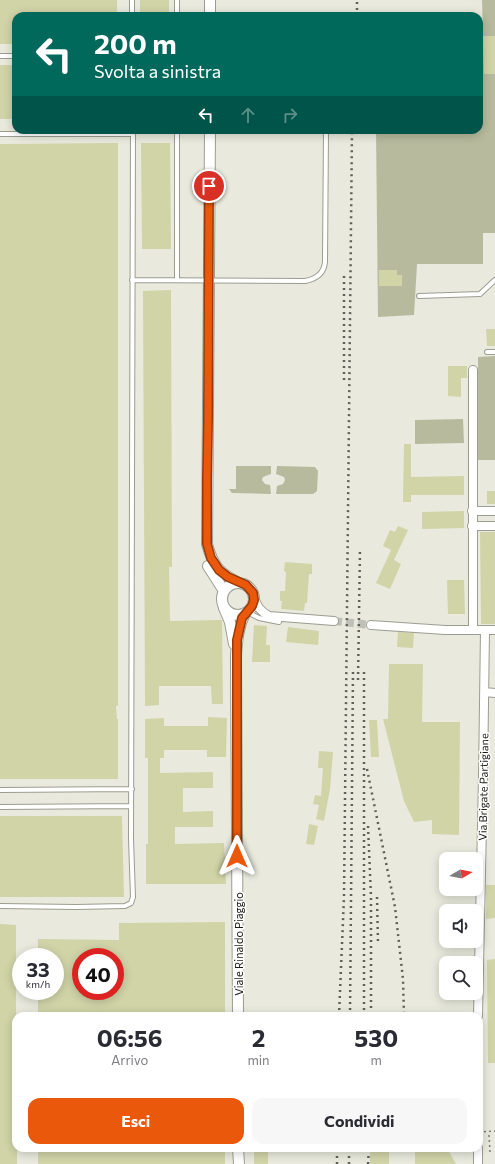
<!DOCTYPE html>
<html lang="it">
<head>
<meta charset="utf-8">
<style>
	body { margin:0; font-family:Commissioner,sans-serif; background:#f7f7f7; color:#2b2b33; height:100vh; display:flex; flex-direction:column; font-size:15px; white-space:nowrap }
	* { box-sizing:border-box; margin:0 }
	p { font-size:13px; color:#7c7c81 }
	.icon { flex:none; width:22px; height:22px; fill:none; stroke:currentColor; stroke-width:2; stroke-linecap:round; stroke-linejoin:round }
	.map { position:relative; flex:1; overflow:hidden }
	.panel { position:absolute; left:12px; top:1012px; width:471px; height:140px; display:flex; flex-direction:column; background:#fff; border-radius:12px; box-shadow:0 2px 10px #0003 }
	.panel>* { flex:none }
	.banner { position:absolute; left:12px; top:12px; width:471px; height:122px; border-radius:12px; box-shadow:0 2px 10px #0003; background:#00695c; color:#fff; overflow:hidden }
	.needle { width:26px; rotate:80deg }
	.fabs { position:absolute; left:439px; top:852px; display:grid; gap:8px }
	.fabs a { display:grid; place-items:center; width:44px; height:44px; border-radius:8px; background:#fff; box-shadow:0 2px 10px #0003; font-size:20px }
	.speed { position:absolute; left:12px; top:948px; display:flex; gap:8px; font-size:20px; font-weight:700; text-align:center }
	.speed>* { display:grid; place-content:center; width:52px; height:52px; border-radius:50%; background:#fff; box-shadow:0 2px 10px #0003; line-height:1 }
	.speed small { font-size:10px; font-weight:400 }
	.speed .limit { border:6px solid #d22; background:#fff; color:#111 }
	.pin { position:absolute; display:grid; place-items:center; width:34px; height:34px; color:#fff; margin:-17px; border:2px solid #fff; border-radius:50%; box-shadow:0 1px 4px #0007 }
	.me { position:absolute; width:44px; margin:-22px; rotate:0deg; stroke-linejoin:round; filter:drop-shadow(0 0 3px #0008) }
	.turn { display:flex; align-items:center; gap:14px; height:84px; padding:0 16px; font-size:18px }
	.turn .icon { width:52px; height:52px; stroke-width:2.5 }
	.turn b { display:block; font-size:28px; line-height:34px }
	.lanes { display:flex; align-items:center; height:38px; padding:0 16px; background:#0003; justify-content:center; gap:20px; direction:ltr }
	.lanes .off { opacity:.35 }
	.eta { display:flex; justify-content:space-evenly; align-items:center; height:68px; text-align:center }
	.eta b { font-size:24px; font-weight:700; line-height:28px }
	.button { display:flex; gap:8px; margin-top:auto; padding:8px 16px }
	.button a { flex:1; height:46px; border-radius:12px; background:#ea580c; color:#fff; font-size:16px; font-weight:700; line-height:46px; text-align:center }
	.button a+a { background:#f7f7f7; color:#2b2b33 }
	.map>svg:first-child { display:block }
	.green { fill:#b8ba9d }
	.building { fill:#d1d4a7; fill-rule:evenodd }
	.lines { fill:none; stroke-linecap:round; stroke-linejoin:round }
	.minor-tunnel { stroke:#c0c1b6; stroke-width:8; stroke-dasharray:8 4; stroke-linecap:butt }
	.service-casing { stroke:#9c9d91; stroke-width:6 }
	.minor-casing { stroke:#9c9d91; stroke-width:10 }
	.tertiary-casing { stroke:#9c9d91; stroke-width:12 }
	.path { stroke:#7b7b73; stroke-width:1.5; stroke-dasharray:2 3; stroke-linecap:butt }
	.service { stroke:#fff; stroke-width:4 }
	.minor { stroke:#fff; stroke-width:8 }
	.tertiary { stroke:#fff; stroke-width:10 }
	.rail { stroke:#606059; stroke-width:2.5; stroke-dasharray:2 4; stroke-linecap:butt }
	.route-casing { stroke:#983908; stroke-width:10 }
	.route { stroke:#ea580c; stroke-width:7 }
	.labels { text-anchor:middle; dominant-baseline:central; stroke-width:3; stroke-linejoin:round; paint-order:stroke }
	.street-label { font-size:11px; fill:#1c1c18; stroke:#fff }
</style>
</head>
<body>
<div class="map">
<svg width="495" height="1164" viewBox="0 0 495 1164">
	<rect width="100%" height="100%" fill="#e9eadd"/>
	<path class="green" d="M482 0H495V233H483V264H417L414 315 378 317 376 130H479V32H483Z
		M495 356V460H478V357Z
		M463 419 464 443 415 444V420Z
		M236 466H271V474L263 477 262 480 265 484 270 485 271 494 232 493 229 489H236Z
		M277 466 315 467 318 471 317 491 313 494H276L277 486 283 484 285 480 284 477 276 474Z"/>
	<path class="building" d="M0 0H117V16H16V44H0Z
		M140 0H169V16H140Z
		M483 36H495V74H484Z
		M0 65H16V119H0Z
		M118 143V706H116L117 719H118V779H0V144Z
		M141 143H170L171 249H142Z
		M379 270H397V275H402V286H379Z
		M171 290 172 567H169L170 621 222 620 223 704H212L211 686H159V705L145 706 143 291Z
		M486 329H495V346H487Z
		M448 366H467V378H461V397L448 396Z
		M404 444H411V477L464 476V495H411V502H403Z
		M487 491H495V504H487Z
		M464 511V528L422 529V512Z
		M398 526 408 530 394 560 401 564 390 589 376 583 391 550 383 546 390 530 395 532Z
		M480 532H495V624H481Z
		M285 562 312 564V574H309L307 603H305L304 611 281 609 282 601H280V591H285L286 572 284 571Z
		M447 580H464L465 614H448Z
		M254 625 267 626 266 645H270V662H252Z
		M288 627 319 631 318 645 286 642Z
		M398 632 414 633 413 648 397 647Z
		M389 664H423L422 722H460L459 835 432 834V820L414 822 404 801 383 719H388Z
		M208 717 227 718 226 757H207V750H164V758H160V773L213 772V788H183V812L213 811V827H175V844L224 843 226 884H146V844H148V758H145V719L164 718V726H208Z
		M369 720H377L379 757H371Z
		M319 751 333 752 330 789 324 821 316 819 319 805 313 804 315 795 321 796 323 768H318Z
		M0 816H122L124 897H0Z
		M309 824 318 826 314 845 306 844Z
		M486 885H495V918L486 919Z
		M225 922V1016H38V991H55V957H38V939L119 940V923ZM81 957H115V991H81Z
		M0 924 16 925V1148H17V1164H0Z
		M495 959V1063H488L487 960Z
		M38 1148H225V1164H38Z
		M254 1148H268V1164H254Z
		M370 1148H389V1164H370Z
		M422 1148H447L456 1164H415V1151H422Z"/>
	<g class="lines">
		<path class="minor-tunnel" d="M334 621 371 625"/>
		<defs>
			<path id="service" d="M132 0V16
				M177 16V0
				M0 56H16
				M177 130V280
				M0 134H133
				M132 280 305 281C316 279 324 274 325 262L326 130
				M419 296 480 294 495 280
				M487 352H495
				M247 612 259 618 279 622
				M0 790 132 789
				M0 807 131 806
				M0 906 76 907 125 906 131 903 133 897 131 839 133 130"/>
			<path id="minor" d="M473 370V630
				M472 511H495
				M472 526H495
				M253 596C257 605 259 611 269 616L334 621
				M371 625 445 630H495
				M485 692 495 693
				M478 1016 483 777 485 630
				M478 1148V1164"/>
			<path id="tertiary" d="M210 16V0
				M210 130 207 544C213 566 219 573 239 583
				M208 566 224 591
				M222 599a16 16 0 1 1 32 0a16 16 0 1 1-32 0Z
				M224 608 230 622 234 644
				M238 1016 236 656C237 641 238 627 245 613
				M238 1148 239 1164"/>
		</defs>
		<use href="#service" class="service-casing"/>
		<use href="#minor" class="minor-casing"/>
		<use href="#tertiary" class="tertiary-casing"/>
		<path class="path" d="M479 1132 495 1131
			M489 1135 490 1152"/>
		<use href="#service" class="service"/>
		<use href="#minor" class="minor"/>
		<use href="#tertiary" class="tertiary"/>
		<path class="rail" d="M357 16V0
			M344 380V272
			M364 672V1016
			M358 680 360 549
			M367 769 395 907 403 979 404 1016
			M368 826 371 897V1016
			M377 897 378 943
			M339 1016 344 897 352 130
			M350 1016 353 672
			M337 1164V1148
			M349 1164V1148
			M368 1164 369 1148"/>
	</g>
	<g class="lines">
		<defs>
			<path id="route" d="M209 186 208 420 207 479V544L211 558 219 570 228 577 246 585 253 593 254 600 252 606 242 618 237 640V856"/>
		</defs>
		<use href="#route" class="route-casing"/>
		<use href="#route" class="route"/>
	</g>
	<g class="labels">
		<g class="street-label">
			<text transform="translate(483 787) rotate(-89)">Via Brigate Partigiane</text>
			<text transform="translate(238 944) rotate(-90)">Viale Rinaldo Piaggio</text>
		</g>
	</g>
</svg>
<div class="fabs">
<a><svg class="needle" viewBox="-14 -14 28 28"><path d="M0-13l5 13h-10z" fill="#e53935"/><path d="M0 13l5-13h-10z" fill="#7c7c81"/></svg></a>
<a><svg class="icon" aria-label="sound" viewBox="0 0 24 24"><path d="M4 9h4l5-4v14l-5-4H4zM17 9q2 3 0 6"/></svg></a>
<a><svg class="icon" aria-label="search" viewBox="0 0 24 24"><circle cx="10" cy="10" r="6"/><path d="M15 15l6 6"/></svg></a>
</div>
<div class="speed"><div>33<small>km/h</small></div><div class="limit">40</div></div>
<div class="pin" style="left:209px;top:186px;background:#d93025"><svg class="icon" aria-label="arrive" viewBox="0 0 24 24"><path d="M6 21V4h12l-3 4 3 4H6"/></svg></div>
<svg class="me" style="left:237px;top:856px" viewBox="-20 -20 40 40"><path d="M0-17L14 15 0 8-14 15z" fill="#ea580c" stroke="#fff" stroke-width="4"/></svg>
<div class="banner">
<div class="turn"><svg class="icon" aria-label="left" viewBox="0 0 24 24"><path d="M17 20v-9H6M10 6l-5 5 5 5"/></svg><div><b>200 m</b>Svolta a sinistra</div></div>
<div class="lanes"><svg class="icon" aria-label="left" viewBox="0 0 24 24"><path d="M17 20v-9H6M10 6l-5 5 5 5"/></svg><svg class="icon off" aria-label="ahead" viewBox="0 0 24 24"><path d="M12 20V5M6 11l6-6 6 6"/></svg><svg class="icon off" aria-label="right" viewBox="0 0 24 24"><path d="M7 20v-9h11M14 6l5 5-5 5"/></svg></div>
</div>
<section class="panel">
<div class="eta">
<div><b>06:56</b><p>Arrivo</p></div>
<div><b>2</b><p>min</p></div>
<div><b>530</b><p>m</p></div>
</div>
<div class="button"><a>Esci</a><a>Condividi</a></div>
</section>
</div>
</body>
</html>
